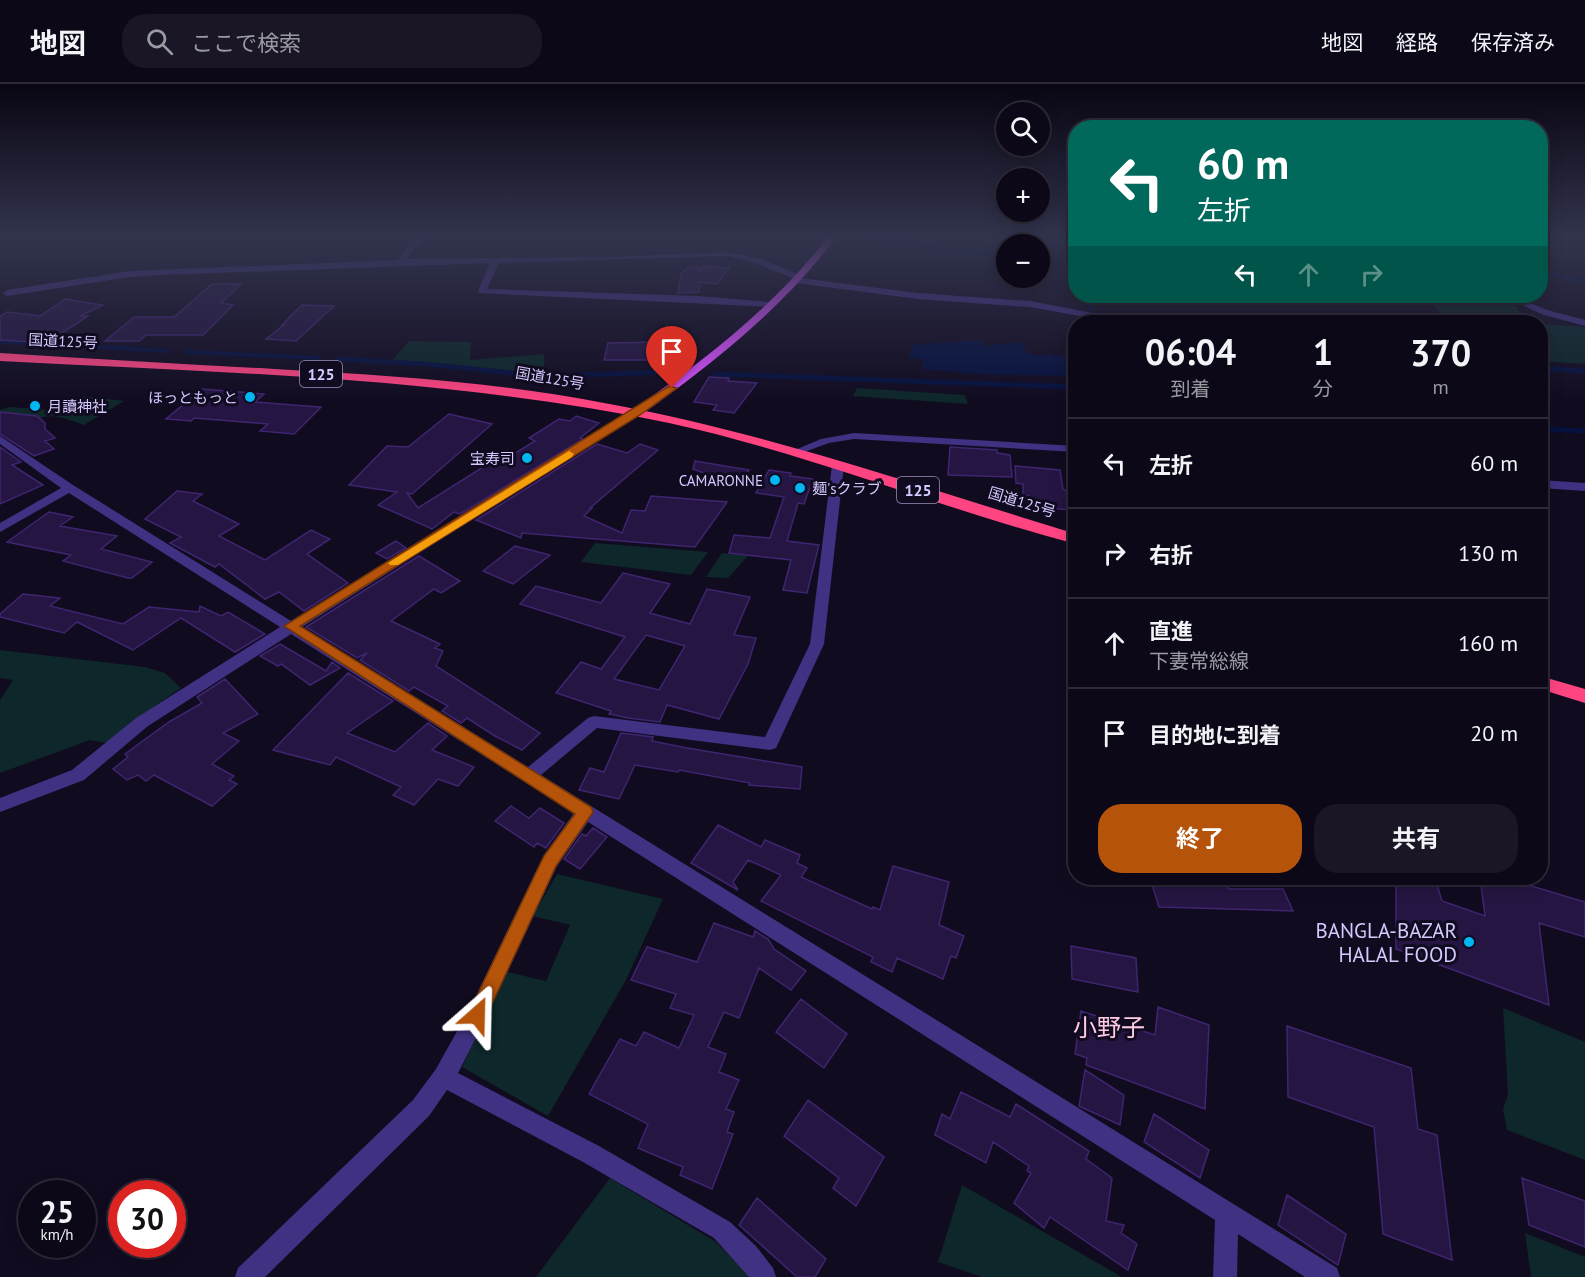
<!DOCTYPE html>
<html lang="ja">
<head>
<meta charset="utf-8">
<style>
	body { margin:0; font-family:"PT Sans","Noto Sans JP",sans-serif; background:#1b1625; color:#f1f3f6; height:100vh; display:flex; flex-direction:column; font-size:22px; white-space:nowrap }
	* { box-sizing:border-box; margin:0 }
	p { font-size:20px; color:#9a9aa2 }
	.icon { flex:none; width:33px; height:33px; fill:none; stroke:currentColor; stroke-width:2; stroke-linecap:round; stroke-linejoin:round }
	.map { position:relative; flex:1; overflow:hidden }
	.drawer { position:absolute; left:1068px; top:231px; width:480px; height:570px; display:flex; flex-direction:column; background:#0d0818; border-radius:24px; box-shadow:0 3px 15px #0003,0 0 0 2px #2d2937 }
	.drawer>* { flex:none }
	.hud { position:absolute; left:1068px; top:36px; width:480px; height:183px; border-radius:24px; box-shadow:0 3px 15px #0003,0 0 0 2px #2d2937; background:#00695c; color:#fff; overflow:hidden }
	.tools { position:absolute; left:996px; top:18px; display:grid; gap:12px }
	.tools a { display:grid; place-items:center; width:54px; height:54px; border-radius:50%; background:#0d0818; box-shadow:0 3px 15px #0003,0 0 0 2px #2d2937; font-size:30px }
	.speed { position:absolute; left:18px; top:1096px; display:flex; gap:12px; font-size:30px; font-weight:700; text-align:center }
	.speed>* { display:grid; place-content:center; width:78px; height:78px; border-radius:50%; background:#0d0818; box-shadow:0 3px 15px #0003,0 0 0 2px #2d2937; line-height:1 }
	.speed small { font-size:15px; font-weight:400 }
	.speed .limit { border:9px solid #d22; background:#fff; color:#111 }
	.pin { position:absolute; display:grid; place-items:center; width:51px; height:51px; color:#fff; margin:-62px -26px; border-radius:50% 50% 50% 0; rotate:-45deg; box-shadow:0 0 6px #0007 }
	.pin .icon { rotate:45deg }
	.me { position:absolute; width:66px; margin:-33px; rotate:25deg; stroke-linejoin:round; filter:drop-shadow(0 0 4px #0008) }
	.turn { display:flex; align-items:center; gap:21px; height:126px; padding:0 30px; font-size:27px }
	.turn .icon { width:78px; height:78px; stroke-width:2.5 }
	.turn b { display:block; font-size:42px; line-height:51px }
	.lanes { display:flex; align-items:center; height:57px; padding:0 30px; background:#0003; justify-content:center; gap:30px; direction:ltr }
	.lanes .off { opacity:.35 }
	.eta { display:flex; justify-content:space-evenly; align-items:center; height:102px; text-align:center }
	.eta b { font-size:36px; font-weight:700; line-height:42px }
	.action { display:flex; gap:12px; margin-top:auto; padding:12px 30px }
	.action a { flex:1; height:69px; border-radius:24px; background:#b45309; color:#fff; font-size:24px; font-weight:700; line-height:69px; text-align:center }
	.action a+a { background:#1b1625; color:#f1f3f6 }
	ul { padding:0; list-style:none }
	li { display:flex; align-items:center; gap:18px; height:90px; padding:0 30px; border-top:2px solid #2d2937 }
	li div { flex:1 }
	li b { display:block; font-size:22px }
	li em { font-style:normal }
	header { display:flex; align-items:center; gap:36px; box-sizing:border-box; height:84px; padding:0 30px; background:#0d0818; border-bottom:2px solid #2d2937 }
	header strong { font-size:28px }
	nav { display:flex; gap:33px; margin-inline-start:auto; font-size:21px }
	.search { width:420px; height:54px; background:#1b1625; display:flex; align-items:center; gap:15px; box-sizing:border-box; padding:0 21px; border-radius:24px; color:#9a9aa2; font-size:22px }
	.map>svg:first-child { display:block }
	.green { fill:#0d272a }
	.water { fill:#05113e }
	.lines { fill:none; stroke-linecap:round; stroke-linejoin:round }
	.stream-far1 { stroke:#05113e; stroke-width:4 }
	.stream { stroke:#05113e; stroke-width:5 }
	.building { fill:#251542; stroke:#3f2570; stroke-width:1.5; fill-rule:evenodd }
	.minor { fill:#413183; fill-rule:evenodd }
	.major { fill:#d850ff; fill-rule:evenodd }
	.highway { fill:#ff4482; fill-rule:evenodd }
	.route { fill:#b45309; stroke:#753606; stroke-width:1.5 }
	.slow { fill:#f59e0b }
	.poi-dot { fill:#00b7f4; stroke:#110b20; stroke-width:2 }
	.labels { text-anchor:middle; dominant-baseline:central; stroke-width:6; stroke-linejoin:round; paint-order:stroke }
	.far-street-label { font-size:15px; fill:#d7c9ff; stroke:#110b20 }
	.far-poi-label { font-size:15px; fill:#d7c9ff; stroke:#110b20; text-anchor:end }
	.shield { fill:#110b20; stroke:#9c90bc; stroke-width:1.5 }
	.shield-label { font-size:16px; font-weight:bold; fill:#d7c9ff }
	.near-poi-label { font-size:21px; fill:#d7c9ff; stroke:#110b20; text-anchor:end }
	.near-neighbourhood-label { font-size:24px; fill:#ffcbe4; stroke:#110b20 }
</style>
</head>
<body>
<header>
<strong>地図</strong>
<div class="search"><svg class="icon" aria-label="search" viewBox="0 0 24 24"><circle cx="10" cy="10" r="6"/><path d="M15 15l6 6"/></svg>ここで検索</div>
<nav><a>地図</a><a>経路</a><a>保存済み</a></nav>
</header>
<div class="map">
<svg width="1585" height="1193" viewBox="0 0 1585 1193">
	<rect width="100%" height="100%" fill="#110b20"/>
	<path class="green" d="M1426 212H1492L1518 224 1522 238H1529H1447Z
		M1540 240 1585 243V280L1541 277Z
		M409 257 471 258 470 276 544 270V284L516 287 392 277Z
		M857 304 965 311 968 320 853 312Z
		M84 312 124 317 84 341C44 326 45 331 8 350L0 344V326L10 323 50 326Z
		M595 459 708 468 691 491 581 478Z
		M722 469 748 472 728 494 706 493Z
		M0 566 145 583 165 589 181 604 134 636 107 659 90 656 0 689V616L13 596 0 594Z
		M557 790 663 815 626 896 548 1032 462 983 507 888 546 897 570 841 533 832Z
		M1503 924 1585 958V1076L1507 1046 1503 1025 1508 1011Z
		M610 1094 716 1158 749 1191 747 1193H536Z
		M962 1101 1122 1193H982L938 1178Z
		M1525 1149 1585 1173V1193H1531Z"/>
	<path class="water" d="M982 256 984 262 1022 258 1028 270 1075 273V292L977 290 922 285 923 275 909 274 912 261Z"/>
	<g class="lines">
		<path class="stream-far1" d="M867 152 879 156H906L938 164 937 166 1006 171
			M1040 173 1076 175
			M1540 187 1585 198
			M1088 212 1090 227
			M0 258 65 261
			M84 262 168 267
			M187 268 318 274
			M337 275 365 277"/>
		<path class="stream" d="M339 275 425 280 543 292 674 288
			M1540 284 1585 287
			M714 290 1076 303
			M1540 345 1585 347"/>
	</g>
	<path class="building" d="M704 182 729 184 717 200 700 198 699 208 678 209 681 190 688 183 700 184V187Z
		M212 200H241L221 219 233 221 203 251H146L139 257H105L134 233H174Z
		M65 215 103 221 80 232H88L47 259 0 256V232L7 228 40 232Z
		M302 221 334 222 296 257 266 255 284 241H282Z
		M657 258 654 276H604L608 259Z
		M709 293 729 294 728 297 757 299 734 329 713 326 717 321 694 318Z
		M202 305 264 310 255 318 321 323 294 350 260 347 268 340 194 334 191 337 166 335Z
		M0 328 37 332 45 339V345L55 354 45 357 54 365 34 372 0 350Z
		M449 330 492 340 412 410 407 409 418 424 491 378 497 380 535 357 529 354 559 335 570 337 576 332 599 339 580 354 583 355 460 430 454 428 432 445 378 421 397 408 349 401 387 362 408 363Z
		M597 360 627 369 640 360 658 366 590 424H592L584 432 622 449 631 426 645 427 651 412 727 418 695 463 522 449 521 454 476 436Z
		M0 363 21 378 12 381 43 401 0 420Z
		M950 363 997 366V369L1010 371 1012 393 948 391Z
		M695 377 749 386 738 402 693 385Z
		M1015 382 1060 386 1063 405 1076 413V426L1059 425 1029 416V412L1023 411V400L1016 399Z
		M769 386 791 389 790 392 813 395 804 420 798 419 787 457 819 461 807 509 783 506 791 476 729 469 734 451 770 454 784 413 756 409Z
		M177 407 202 410 193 417 239 440 219 452 265 476 311 446 330 455 307 470 348 499 304 527 279 508 265 515 219 480 215 483 170 459 181 453 145 435Z
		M49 428 73 433 60 442 117 452 101 465 152 478 132 494H128L63 477 71 471 7 458Z
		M396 457 406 464 387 475 376 469Z
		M515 462 550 471 513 500 483 487Z
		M419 472 460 497 441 509 434 505 391 537 440 560 435 564 443 567 436 582 540 649 522 666 495 652 467 634 461 639 442 627 448 622 414 603 409 607 360 576 367 569 357 574 306 543Z
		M623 489 670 500 650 529 690 540 707 505 750 513 734 551 756 554 748 580 719 635 667 621 660 638 628 634 609 630 611 627 556 609 581 578 601 585 625 553 520 520 536 502 601 519ZM646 551 685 562 659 606 614 595Z
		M23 510 60 514 50 522 123 540 149 523 199 528 200 522 221 532 228 528 265 550 235 568 181 534 133 566 77 538 64 549 0 533V530Z
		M280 560 326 587 332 578 340 584 310 601 281 580 278 582 260 572Z
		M348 589 393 617 347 649 395 668 428 639 447 652 432 666 474 683 458 702 438 695 414 721 393 711 401 703 336 673 330 681 273 666Z
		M225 595 258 630 223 649 239 657 212 680 234 692 229 696 237 700 212 722 154 691 146 697 138 691 127 696 113 685 128 673 125 670 169 638 202 619 197 613Z
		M621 649 653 653 652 657 687 664 802 683 800 705 749 701 750 699 679 686 678 688 635 681 619 715 579 706 590 684 604 688Z
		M511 722 529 734 540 724 564 739 546 764 537 759 534 763 495 737Z
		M718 741 761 763 765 756 800 771 797 779 807 784 801 793 872 825 873 823 880 826 893 782 949 798 939 841 964 852 956 874 951 872 943 895 897 874 892 888 871 878 873 873 761 817 781 791 748 776 733 798 738 806 691 779Z
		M593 744 607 753 580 785 564 775 582 750 586 752Z
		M1150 794H1225L1229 805H1283L1293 827 1159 823Z
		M1396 794H1435L1442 817 1485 832 1480 794H1505L1585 818V853L1539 839 1549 921 1396 865Z
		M714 839 753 853 755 847 768 855 774 865 806 887 791 906 759 884 739 934 724 928 708 963 726 970 719 988 739 996 726 1025 734 1028 727 1048 733 1050 712 1105 680 1091 683 1083 638 1064 648 1040 589 1010 620 955 636 962 644 948 679 964 694 931 670 924 676 910 631 896 647 863 697 878Z
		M1071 862 1136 874 1138 908 1072 895Z
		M801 915 847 950 824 984 776 948Z
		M1158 923 1209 941 1205 1025 1086 981 1087 974 1075 970 1081 927 1155 951Z
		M1287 942 1411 984 1418 1045 1437 1051 1452 1176 1383 1150 1374 1043 1288 1013Z
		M1085 986 1124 1011 1120 1041 1079 1022Z
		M961 1008 1010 1033 1016 1020 1089 1067 1086 1075 1112 1094 1106 1137 1124 1141 1121 1149 1137 1160 1128 1186 1050 1133 1044 1144 1014 1119 1031 1089 1027 1087 1029 1082 993 1058 986 1079 935 1051 942 1030 950 1035Z
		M808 1016 884 1073 856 1122 833 1104 839 1094 784 1052Z
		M1154 1030 1209 1066 1200 1094 1144 1058Z
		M1522 1094 1585 1117V1163L1529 1141Z
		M1287 1111 1346 1150 1338 1181 1278 1141Z
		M757 1114 826 1175 815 1193H797L739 1141Z"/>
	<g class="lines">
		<path class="minor" d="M420 152H428L414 165 407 175 608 173 728 168 761 175 800 191V194L918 209 1030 217 1103 231 1106 238H1097L1096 235 1030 223 918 215 795 199 791 196 792 194 755 179 728 172 499 179 487 205 698 212 769 218 773 221 772 223 479 209 478 207 490 179 162 191 130 193 7 212 3 209 7 206 130 187 398 176 408 161Z
			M1504 212H1514L1547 226 1585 236V242L1541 230Z
			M636 325 641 328 640 330 302 543 528 683 588 634 594 632 765 653 810 560 832 381 834 379H842L844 381 824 560 776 664 770 666 597 644 541 691 1235 1121 1337 1184 1340 1193H1305L1238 1150 1237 1193H1213L1215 1136 588 738 557 782 484 938 458 989 599 1062 730 1138 756 1162 773 1184 776 1193H749L714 1154 583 1078 447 1006 429 1032 265 1193H235L238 1184 413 1016 436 985 470 924 544 771 574 729 291 550 148 642 84 696 0 728V714L72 686 136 634 280 543 69 409 0 448V439L61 404 0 360V352L73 401 291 537Z
			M854 349 1076 362V368L854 355 829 359 796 371 790 368 821 355Z
			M1540 396 1585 399V407L1540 404Z"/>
		<path class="major" d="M829 152H837C791 214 733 263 671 309 661 316 644 332 632 330V326C706 276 774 222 829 152Z"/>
		<path class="highway" d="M0 269C92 275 183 280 275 285 385 291 495 298 604 319 764 348 919 402 1076 450V460C939 424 807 369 669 339 449 293 224 289 0 277Z
			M1540 592 1585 605V619L1540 605Z"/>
	</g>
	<linearGradient id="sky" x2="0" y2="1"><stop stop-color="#090612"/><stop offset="0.48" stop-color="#32344e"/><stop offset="1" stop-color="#32344e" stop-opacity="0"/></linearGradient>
	<rect width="1585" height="319" fill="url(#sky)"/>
	<path class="route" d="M669 302 677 304 640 331 300 542 591 723 593 728 556 782 484 937 477 940 471 937 468 931 471 924 544 772 575 730 284 542Z"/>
	<path class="slow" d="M569 367 574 370 572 373 398 481H390L388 479Z"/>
	<g class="poi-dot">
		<circle cx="250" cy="313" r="6"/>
		<circle cx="35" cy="322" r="6"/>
		<circle cx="527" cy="374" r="6"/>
		<circle cx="775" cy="396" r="6"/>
		<circle cx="800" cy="404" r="6"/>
		<circle cx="1469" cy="858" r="6"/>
	</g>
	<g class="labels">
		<g class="far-street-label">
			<text transform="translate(63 257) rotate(3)">国道125号</text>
			<text transform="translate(550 294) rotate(10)">国道125号</text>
			<text transform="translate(1022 418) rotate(17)">国道125号</text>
		</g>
		<g class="far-poi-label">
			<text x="238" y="313">ほっともっと</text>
			<text x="47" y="322" text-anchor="start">月讀神社</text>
			<text x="515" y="374">宝寿司</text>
			<text x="763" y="396">CAMARONNE</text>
			<text x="812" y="404" text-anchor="start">麺'sクラブ</text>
		</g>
		<g class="shield">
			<rect x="300" y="277" width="42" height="26" rx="4.5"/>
			<rect x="897" y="393" width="42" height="26" rx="4.5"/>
		</g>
		<g class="shield-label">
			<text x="321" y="290">125</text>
			<text x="918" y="406">125</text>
		</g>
		<g class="near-poi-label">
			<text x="1457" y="846">BANGLA-BAZAR<tspan x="1457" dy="24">HALAL FOOD</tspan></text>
		</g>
		<g class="near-neighbourhood-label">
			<text x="1109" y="943">小野子</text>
		</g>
	</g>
</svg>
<div class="tools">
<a><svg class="icon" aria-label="search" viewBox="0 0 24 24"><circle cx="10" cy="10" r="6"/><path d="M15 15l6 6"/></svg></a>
<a>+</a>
<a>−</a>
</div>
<div class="speed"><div>25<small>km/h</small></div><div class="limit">30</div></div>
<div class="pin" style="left:672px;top:304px;background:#d93025"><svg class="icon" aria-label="arrive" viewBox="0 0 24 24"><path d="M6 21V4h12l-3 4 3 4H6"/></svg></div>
<svg class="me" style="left:477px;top:931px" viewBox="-20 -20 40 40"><path d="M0-17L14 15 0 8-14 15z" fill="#b45309" stroke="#fff" stroke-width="4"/></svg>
<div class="hud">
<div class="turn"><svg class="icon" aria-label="left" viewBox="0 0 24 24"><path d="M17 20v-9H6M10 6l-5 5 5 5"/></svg><div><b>60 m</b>左折</div></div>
<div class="lanes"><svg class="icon" aria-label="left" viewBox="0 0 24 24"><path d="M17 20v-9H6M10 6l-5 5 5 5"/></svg><svg class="icon off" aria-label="ahead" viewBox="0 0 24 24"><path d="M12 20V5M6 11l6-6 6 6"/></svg><svg class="icon off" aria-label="right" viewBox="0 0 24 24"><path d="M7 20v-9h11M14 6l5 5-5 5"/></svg></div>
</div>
<section class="drawer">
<div class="eta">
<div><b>06:04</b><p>到着</p></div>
<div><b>1</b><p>分</p></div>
<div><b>370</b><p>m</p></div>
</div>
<ul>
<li><svg class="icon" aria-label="left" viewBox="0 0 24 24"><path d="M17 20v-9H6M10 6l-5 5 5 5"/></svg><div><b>左折</b></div><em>60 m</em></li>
<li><svg class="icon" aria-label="right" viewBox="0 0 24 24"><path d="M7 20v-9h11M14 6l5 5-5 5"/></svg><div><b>右折</b></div><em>130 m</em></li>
<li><svg class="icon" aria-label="ahead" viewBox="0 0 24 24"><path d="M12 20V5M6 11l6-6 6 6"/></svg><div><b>直進</b><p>下妻常総線</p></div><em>160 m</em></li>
<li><svg class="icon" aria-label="arrive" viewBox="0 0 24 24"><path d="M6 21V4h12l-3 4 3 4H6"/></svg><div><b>目的地に到着</b></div><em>20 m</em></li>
</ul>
<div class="action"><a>終了</a><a>共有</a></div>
</section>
</div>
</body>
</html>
